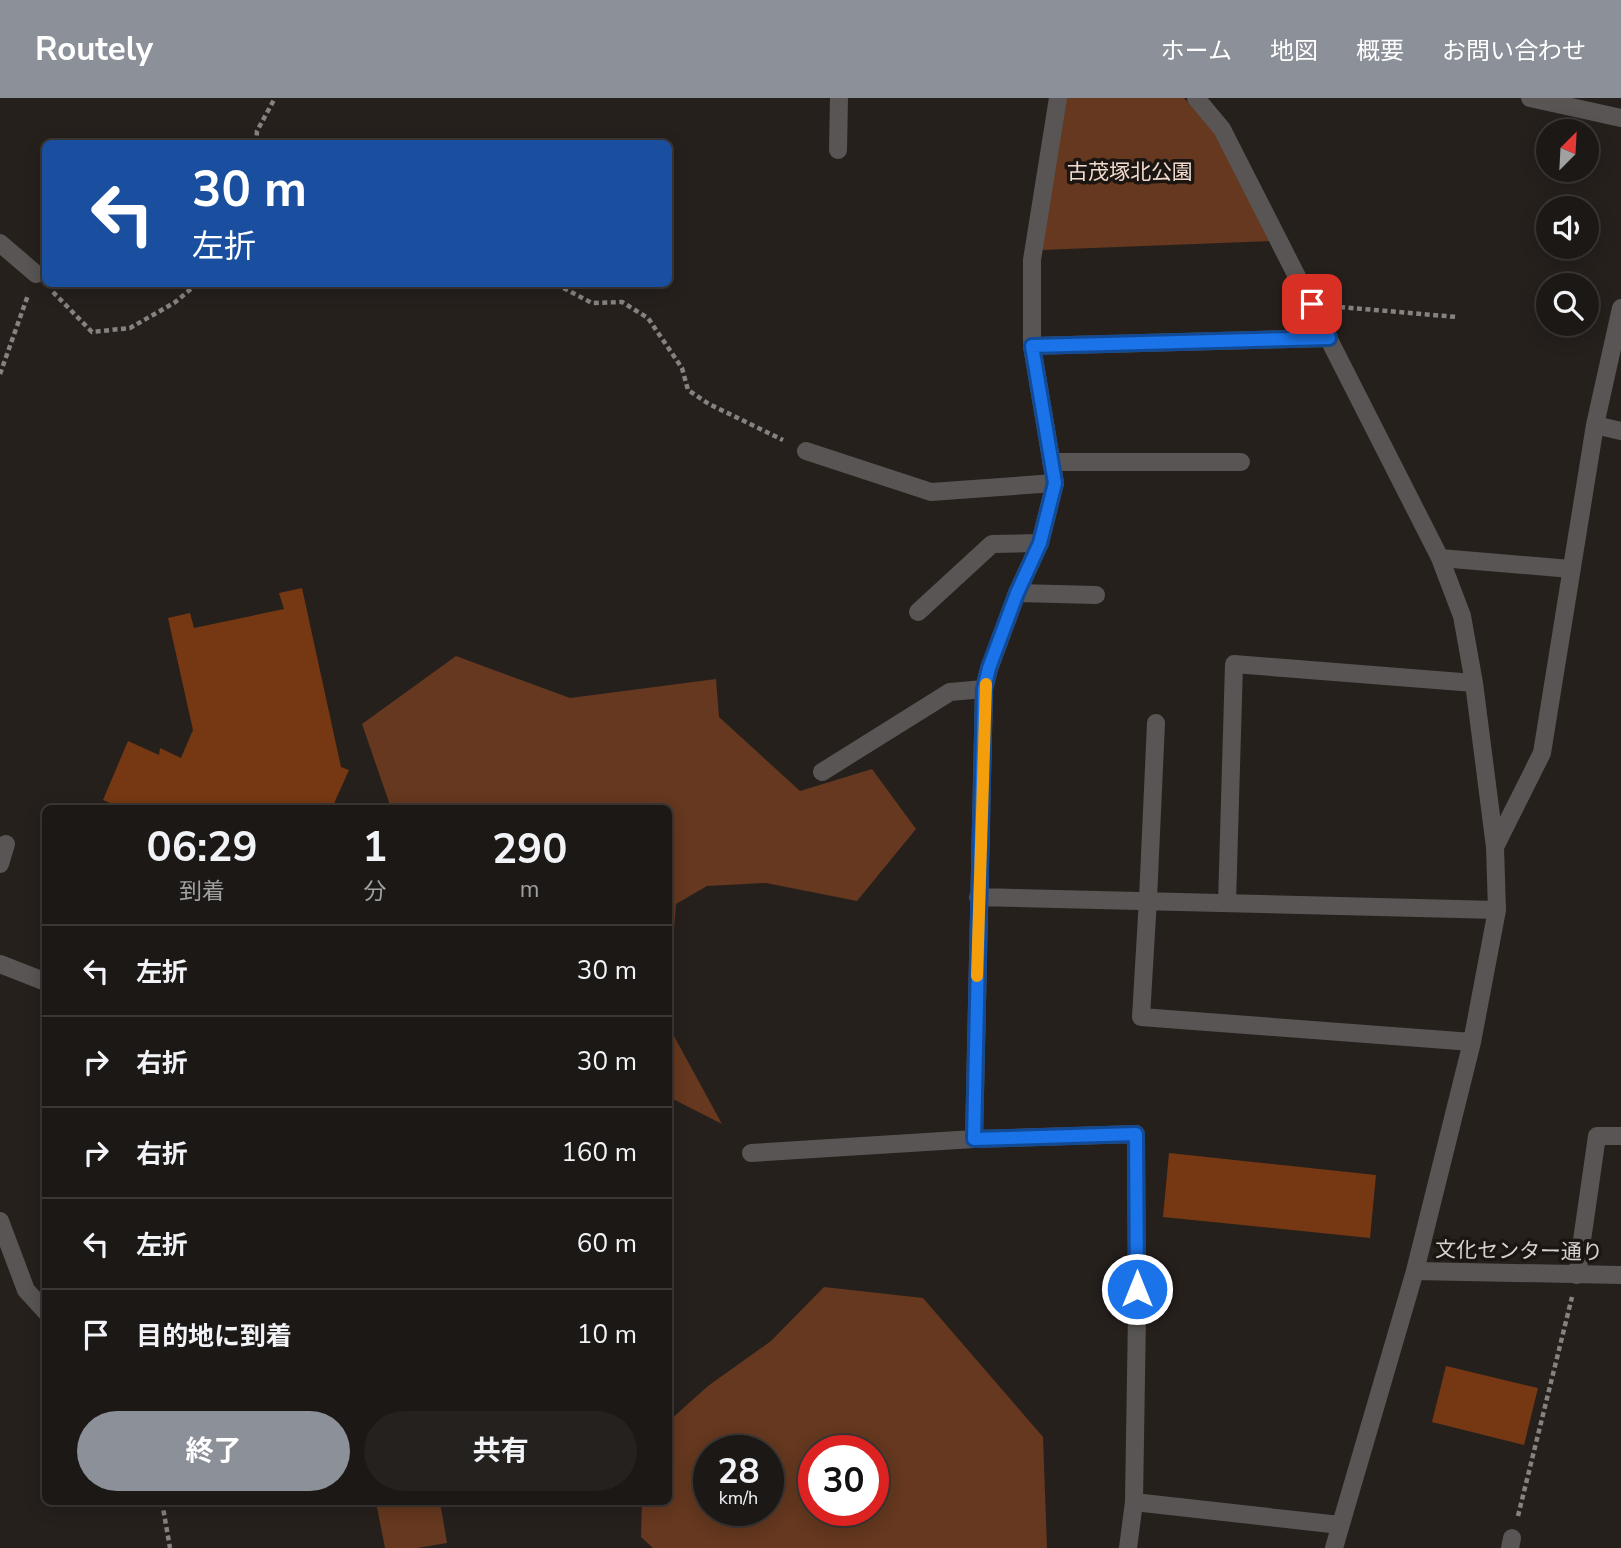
<!DOCTYPE html>
<html lang="ja">
<head>
<meta charset="utf-8">
<style>
	body { margin:0; font-family:"Nunito Sans","Noto Sans JP",sans-serif; background:#25211f; color:#f1f3f6; height:100vh; display:flex; flex-direction:column; font-size:26px; white-space:nowrap }
	* { box-sizing:border-box; margin:0 }
	p { font-size:23px; color:#a0a0a1 }
	.icon { flex:none; width:38px; height:38px; fill:none; stroke:currentColor; stroke-width:2; stroke-linecap:round; stroke-linejoin:round }
	.map { position:relative; flex:1; overflow:hidden }
	.drawer { position:absolute; left:42px; top:707px; width:630px; height:700px; display:flex; flex-direction:column; background:#1c1816; border-radius:10px; box-shadow:0 4px 18px #0003,0 0 0 2px #3a3735 }
	.drawer>* { flex:none }
	.banner { position:absolute; left:42px; top:42px; width:630px; height:147px; border-radius:10px; box-shadow:0 4px 18px #0003,0 0 0 2px #3a3735; background:#1a4fa0; color:#fff; overflow:hidden }
	.needle { width:46px; rotate:24deg }
	.buttons { position:absolute; left:1536px; top:21px; display:grid; gap:14px }
	.buttons a { display:grid; place-items:center; width:63px; height:63px; border-radius:50%; background:#1c1816; box-shadow:0 4px 18px #0003,0 0 0 2px #3a3735; font-size:35px }
	.speed { position:absolute; left:693px; top:1337px; display:flex; gap:14px; font-size:35px; font-weight:700; text-align:center }
	.speed>* { display:grid; place-content:center; width:91px; height:91px; border-radius:50%; background:#1c1816; box-shadow:0 4px 18px #0003,0 0 0 2px #3a3735; line-height:1 }
	.speed small { font-size:18px; font-weight:400 }
	.speed .limit { border:10px solid #d22; background:#fff; color:#111 }
	.pin { position:absolute; display:grid; place-items:center; width:60px; height:60px; color:#fff; margin:-30px; border-radius:14px; box-shadow:0 4px 10px #0006 }
	.me { position:absolute; width:77px; margin:-38px; rotate:0deg; stroke-linejoin:round; filter:drop-shadow(0 0 5px #0008) }
	.turn { display:flex; align-items:center; gap:24px; height:147px; padding:0 35px; font-size:32px }
	.turn .icon { width:91px; height:91px; stroke-width:2.5 }
	.turn b { display:block; font-size:49px; line-height:60px }
	.eta { display:flex; justify-content:space-evenly; align-items:center; height:119px; text-align:center }
	.eta b { font-size:42px; font-weight:700; line-height:49px }
	.cta { display:flex; gap:14px; margin-top:auto; padding:14px 35px }
	.cta a { flex:1; height:80px; border-radius:42px; background:#8c9099; color:#fff; font-size:28px; font-weight:700; line-height:80px; text-align:center }
	.cta a+a { background:#25211f; color:#f1f3f6 }
	ul { padding:0; list-style:none }
	li { display:flex; align-items:center; gap:21px; height:91px; padding:0 35px; border-top:2px solid #3a3735 }
	li div { flex:1 }
	li b { display:block; font-size:26px }
	li em { font-style:normal }
	header { display:flex; align-items:center; gap:42px; box-sizing:border-box; height:98px; padding:0 35px; background:#8c9099; color:#fff }
	header strong { font-size:33px }
	nav { display:flex; gap:38px; margin-inline-start:auto; font-size:24px }
	.map>svg:first-child { display:block }
	.green { fill:#65381f; fill-rule:evenodd }
	.building { fill:#753812 }
	.lines { fill:none; stroke-linecap:round; stroke-linejoin:round }
	.path { stroke:#86827f; stroke-width:4.5; stroke-dasharray:5 3.5; stroke-linecap:butt }
	.service { stroke:#585554; stroke-width:18 }
	.minor { stroke:#585554; stroke-width:18 }
	.tertiary { stroke:#585554; stroke-width:18 }
	.route-casing { stroke:#114b97; stroke-width:18 }
	.route { stroke:#1a73e8; stroke-width:12 }
	.slow { stroke:#f59e0b; stroke-width:12 }
	.labels { text-anchor:middle; dominant-baseline:central; stroke-width:7; stroke-linejoin:round; paint-order:stroke }
	.park-label { font-size:21px; fill:#f1dace; stroke:#1c1613 }
	.street-label { font-size:21px; fill:#d6d2d0; stroke:#1c1613 }
</style>
</head>
<body>
<header>
<strong>Routely</strong>
<nav><a>ホーム</a><a>地図</a><a>概要</a><a>お問い合わせ</a></nav>
</header>
<div class="map">
<svg width="1621" height="1450" viewBox="0 0 1621 1450">
	<rect width="100%" height="100%" fill="#26201d"/>
	<path class="green" d="M1065 0H1184L1216 35 1273 143 1041 152Z
		M456 558 570 600 716 581 719 619 800 693 872 671 916 731 857 803 766 785 707 788 676 806 669 900 668 710H391L362 626Z
		M668 929H669L722 1026 669 999Z
		M824 1189 923 1200 1043 1339 1047 1450H653L641 1439 642 1404H668L669 1323 708 1288 771 1243ZM709 1353H768V1412H709ZM814 1353H873V1412H814Z
		M376 1404H440L447 1445 417 1450H385Z"/>
	<path class="building" d="M302 490 341 669 349 672 332 710H122L103 702 128 643 159 657 160 650 181 660 193 632 168 520 190 515 194 530 284 511 279 495Z
		M1169 1055 1376 1077 1370 1140 1163 1119Z
		M1446 1268 1538 1290 1524 1347 1432 1324Z"/>
	<g class="lines">
		<path class="path" d="M256 46 257 33 275 0
			M556 186 592 205 622 204 648 220 682 270 688 292 709 306 783 342
			M53 194 92 234 130 230 174 205 197 186
			M1340 209 1457 219
			M0 276 28 197
			M162 1404 170 1450
			M1518 1418 1572 1199"/>
		<path class="service" d="M0 145 36 176
			M1032 248 1329 240
			M806 353 931 394 1055 385
			M1051 364H1241
			M1017 495 1096 497
			M918 514 992 446 1040 445
			M822 674 950 594 984 591
			M1148 801 1156 625"/>
		<path class="minor" d="M1196 0 1222 31 1440 460 1462 518 1474 585 1495 749 1497 812 1472 944 1415 1173 1334 1450
			M1530 0 1621 20
			M838 52 839 0
			M1595 327 1621 333
			M1440 460 1571 471
			M1495 749 1542 655 1595 327 1621 210
			M0 766 6 746
			M978 799 1497 812
			M1148 801 1141 919 1472 944
			M1227 805 1234 566 1474 585
			M0 866 46 884
			M974 1041 984 591 989 571 1017 495 1040 445 1055 385 1032 248V162L1058 0
			M751 1055 974 1041 1136 1036 1137 1216 1134 1404 1128 1450
			M0 1123 26 1192 46 1214
			M1577 1177 1597 1038H1621
			M1134 1404 1340 1427
			M1510 1450 1512 1440"/>
		<path class="tertiary" d="M1415 1173 1621 1177"/>
	</g>
	<g class="lines">
		<defs>
			<path id="route" d="M1137 1191 1136 1036 974 1041 984 591 989 570 1017 495 1040 445 1055 385 1032 248 1329 240 1312 206"/>
		</defs>
		<use href="#route" class="route-casing"/>
		<use href="#route" class="route"/>
		<path class="slow" d="M977 878 986 586"/>
	</g>
	<g class="labels">
		<g class="park-label">
			<text x="1130" y="74">古茂塚北公園</text>
		</g>
		<g class="street-label">
			<text transform="translate(1519 1153) rotate(1)">文化センター通り</text>
		</g>
	</g>
</svg>
<div class="buttons">
<a><svg class="needle" viewBox="-14 -14 28 28"><path d="M0-13l5 13h-10z" fill="#e53935"/><path d="M0 13l5-13h-10z" fill="#a0a0a1"/></svg></a>
<a><svg class="icon" aria-label="sound" viewBox="0 0 24 24"><path d="M4 9h4l5-4v14l-5-4H4zM17 9q2 3 0 6"/></svg></a>
<a><svg class="icon" aria-label="search" viewBox="0 0 24 24"><circle cx="10" cy="10" r="6"/><path d="M15 15l6 6"/></svg></a>
</div>
<div class="speed"><div>28<small>km/h</small></div><div class="limit">30</div></div>
<div class="pin" style="left:1312px;top:206px;background:#d93025"><svg class="icon" aria-label="arrive" viewBox="0 0 24 24"><path d="M6 21V4h12l-3 4 3 4H6"/></svg></div>
<svg class="me" style="left:1137px;top:1191px" viewBox="-20 -20 40 40"><circle r="17" fill="#1a73e8" stroke="#fff" stroke-width="3"/><path d="M0-11L8 9 0 5-8 9z" fill="#fff"/></svg>
<div class="banner">
<div class="turn"><svg class="icon" aria-label="left" viewBox="0 0 24 24"><path d="M17 20v-9H6M10 6l-5 5 5 5"/></svg><div><b>30 m</b>左折</div></div>
</div>
<section class="drawer">
<div class="eta">
<div><b>06:29</b><p>到着</p></div>
<div><b>1</b><p>分</p></div>
<div><b>290</b><p>m</p></div>
</div>
<ul>
<li><svg class="icon" aria-label="left" viewBox="0 0 24 24"><path d="M17 20v-9H6M10 6l-5 5 5 5"/></svg><div><b>左折</b></div><em>30 m</em></li>
<li><svg class="icon" aria-label="right" viewBox="0 0 24 24"><path d="M7 20v-9h11M14 6l5 5-5 5"/></svg><div><b>右折</b></div><em>30 m</em></li>
<li><svg class="icon" aria-label="right" viewBox="0 0 24 24"><path d="M7 20v-9h11M14 6l5 5-5 5"/></svg><div><b>右折</b></div><em>160 m</em></li>
<li><svg class="icon" aria-label="left" viewBox="0 0 24 24"><path d="M17 20v-9H6M10 6l-5 5 5 5"/></svg><div><b>左折</b></div><em>60 m</em></li>
<li><svg class="icon" aria-label="arrive" viewBox="0 0 24 24"><path d="M6 21V4h12l-3 4 3 4H6"/></svg><div><b>目的地に到着</b></div><em>10 m</em></li>
</ul>
<div class="cta"><a>終了</a><a>共有</a></div>
</section>
</div>
</body>
</html>
